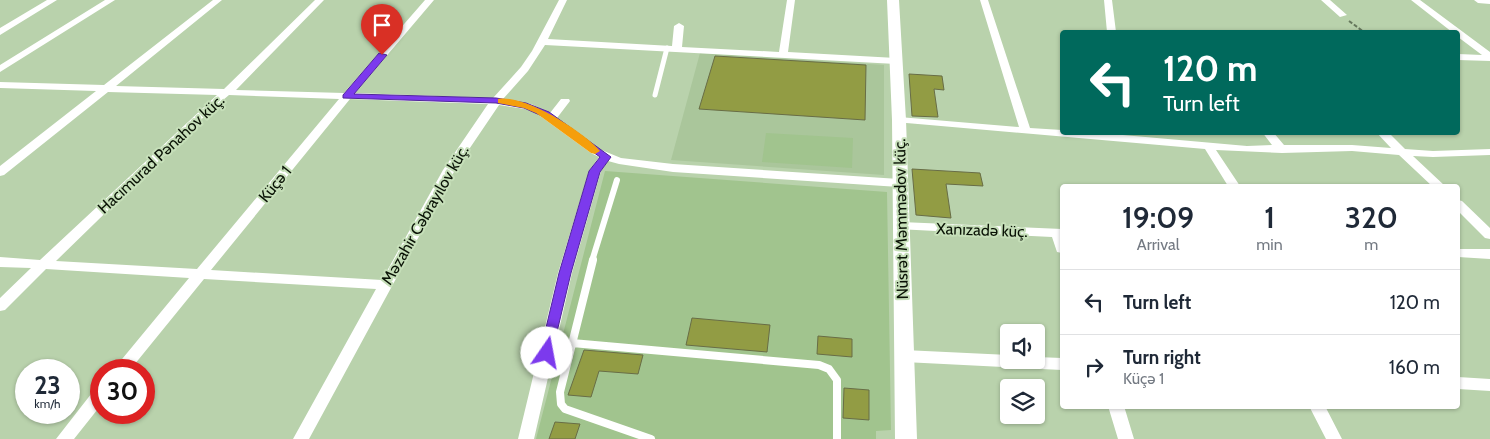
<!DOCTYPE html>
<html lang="en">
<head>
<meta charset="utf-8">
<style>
	body { margin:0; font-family:Cabin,sans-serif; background:#f6f6f7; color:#1f2937; height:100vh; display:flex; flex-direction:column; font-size:19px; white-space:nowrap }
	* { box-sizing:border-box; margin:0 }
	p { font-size:16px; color:#747a83 }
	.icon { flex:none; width:28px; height:28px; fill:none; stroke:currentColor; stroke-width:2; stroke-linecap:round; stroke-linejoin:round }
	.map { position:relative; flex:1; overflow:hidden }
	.sheet { position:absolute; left:1060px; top:184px; width:400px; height:225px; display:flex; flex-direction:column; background:#fff; border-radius:5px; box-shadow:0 1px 4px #0004 }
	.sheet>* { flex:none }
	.hud { position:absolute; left:1060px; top:30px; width:400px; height:105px; border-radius:5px; box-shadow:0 1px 4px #0004; background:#00695c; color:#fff; overflow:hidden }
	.fabs { position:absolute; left:1000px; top:324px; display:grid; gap:10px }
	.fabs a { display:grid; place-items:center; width:45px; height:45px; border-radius:5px; background:#fff; box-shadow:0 1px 4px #0004; font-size:25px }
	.speed { position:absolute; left:15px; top:359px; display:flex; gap:10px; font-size:25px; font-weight:700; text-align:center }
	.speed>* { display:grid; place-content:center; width:65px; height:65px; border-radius:50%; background:#fff; box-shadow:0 1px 4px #0004; line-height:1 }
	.speed small { font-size:12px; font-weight:400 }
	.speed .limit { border:8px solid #d22; background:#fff; color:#111 }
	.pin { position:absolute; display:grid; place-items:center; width:42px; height:42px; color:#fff; margin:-51px -21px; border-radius:50% 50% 50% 0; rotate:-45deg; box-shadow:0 0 5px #0007 }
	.pin .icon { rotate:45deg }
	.me { position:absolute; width:55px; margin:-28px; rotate:12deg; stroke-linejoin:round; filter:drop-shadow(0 0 4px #0008) }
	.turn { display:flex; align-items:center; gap:18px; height:105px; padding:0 20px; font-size:22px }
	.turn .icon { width:65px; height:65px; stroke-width:2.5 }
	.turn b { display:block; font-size:35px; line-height:42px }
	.eta { display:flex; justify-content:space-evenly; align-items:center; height:85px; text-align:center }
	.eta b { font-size:30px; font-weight:600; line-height:35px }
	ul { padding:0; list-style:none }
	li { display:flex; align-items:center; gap:15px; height:65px; padding:0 20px; border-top:1px solid #e0e1e3 }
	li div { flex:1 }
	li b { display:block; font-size:19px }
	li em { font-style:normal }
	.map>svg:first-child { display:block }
	.built { fill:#aac69b }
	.green { fill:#a1c48e }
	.building { fill:#929c44; stroke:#686d46 }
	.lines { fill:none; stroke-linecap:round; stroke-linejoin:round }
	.path { stroke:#66785d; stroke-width:2; stroke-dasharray:4 2; stroke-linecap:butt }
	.service-far2 { stroke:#fff; stroke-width:5 }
	.service-far1 { stroke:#fff; stroke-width:6 }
	.service { stroke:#fff; stroke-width:8 }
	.minor { fill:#fff; fill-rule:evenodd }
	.tertiary { fill:#fff; fill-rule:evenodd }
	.route { fill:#7c3aed; stroke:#51269a }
	.slow { fill:#f59e0b }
	.labels { text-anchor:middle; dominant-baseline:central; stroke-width:4; stroke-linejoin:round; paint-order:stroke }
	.street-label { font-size:16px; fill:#091205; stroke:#c6dfb9 }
</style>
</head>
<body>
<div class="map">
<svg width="1490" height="439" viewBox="0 0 1490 439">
	<rect width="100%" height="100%" fill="#b9d2ac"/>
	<path class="built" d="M700 53 884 65V175L671 160Z"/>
	<path class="green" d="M766 133 853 138 852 168 762 162Z
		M605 171 887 192 891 430 876 431V439H536Z"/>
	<path class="building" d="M715 56 866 65 865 120 699 109Z
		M909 74 942 76 944 90 934 89 938 117 912 116Z
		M912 169 980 173 983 186 946 184 951 218 916 215Z
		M692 318 770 325 767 352 686 345Z
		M818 336 852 339V357L817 354Z
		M584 350 643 355 638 374 599 371 591 397 568 395Z
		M844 388 869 390V420L843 418Z
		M555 422 580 424 575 439H549Z"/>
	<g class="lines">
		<path class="path" d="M1349 21 1364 32"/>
		<path class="service-far2" d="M655 95 667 48"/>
		<path class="service-far1" d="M592 261 617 180"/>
		<path class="service" d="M593 260 560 392 561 404 565 409 651 439
			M572 343 819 365 829 369 837 380V439"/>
		<path class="minor" d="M47 0H57L0 35V28Z
			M105 0H115L0 72V65Z
			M213 0H222L116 86 224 89 315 0H324L236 90 344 93 425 0H434L355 93 493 98 521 67 532 51 559 0H567L548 39 672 46 674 26 679 23 684 26 682 47 779 52 787 0H795L788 52 896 58 901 61 896 64 545 45 528 71 503 99 531 104 550 113 561 99H569L570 101 557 118 599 149 621 158 673 164 899 179 905 183 899 187 673 172 619 164 608 161 601 171 572 273 534 439H518L558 273 589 171 599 157 591 153 536 113 525 109 499 105 455 170 309 439H293L376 289 204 279 130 370H113L189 278 46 269 5 310 0 311V298L31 268 0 267V257L40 260 217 95 108 92 4 175 0 176V166L96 91 0 88V82L104 85ZM229 95 339 99 197 269 56 261 210 111ZM350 99 488 104 443 170 382 280 211 270Z
			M980 0H988L1030 128 1062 130V132H1089L1247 146 1272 145 1262 132H1273L1284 145H1352L1391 148 1376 132H1388L1405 149 1433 151 1490 149V155L1433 157 1413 156 1445 186H1432L1399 155 1352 151 1282 153 1216 150 1240 186H1228L1205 149 895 122 894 120 895 118 899 117 1019 127Z
			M1104 0H1112L1116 32H1107Z
			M1321 0H1330L1347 15 1340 17Z
			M1411 0H1420L1490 52V61L1458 60V54L1482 55 1458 37V32H1452Z
			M1474 0H1490V4L1478 3Z
			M1458 200 1462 201 1490 228V239L1485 238 1458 211Z
			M901 222 1062 229V253L1057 252 1052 237 897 229 895 226Z
			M1458 249H1490V259L1458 257Z
			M904 350 1009 355V360H1036V357L1062 358V370L904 362 899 360 897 356 899 352Z
			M1458 377 1490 379V391L1458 389Z
			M101 388V405L74 439H56L95 389Z
			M1108 406H1124L1134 439H1118Z
			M1309 406H1325L1342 439H1326Z"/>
		<path class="tertiary" d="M887 0H899L906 120 917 439H895L892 120Z"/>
	</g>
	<path class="route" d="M379 53 387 55 354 94 496 98 526 103 549 112 611 157 600 172 571 273 551 357 547 358 540 353 559 273 589 171 600 157 542 116 524 108 496 103 343 98V95Z"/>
	<path class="slow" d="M498 99C524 94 583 131 600 151L595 154 591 153 536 113 524 108 498 103Z"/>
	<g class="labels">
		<g class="street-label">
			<text transform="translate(161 154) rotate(-43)">Hacımurad Pənahov küç.</text>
			<text transform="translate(275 184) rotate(-51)">Küçə 1</text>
			<text transform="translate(425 215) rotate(-60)">Məzahir Cəbrayılov küç.</text>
			<text transform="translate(901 219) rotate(-91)">Nüsrət Məmmədov küç.</text>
			<text transform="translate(982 230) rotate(2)">Xanızadə küç.</text>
		</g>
	</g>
</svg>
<div class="fabs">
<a><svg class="icon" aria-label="sound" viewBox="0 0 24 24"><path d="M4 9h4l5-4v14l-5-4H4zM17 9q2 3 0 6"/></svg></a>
<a><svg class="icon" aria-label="layers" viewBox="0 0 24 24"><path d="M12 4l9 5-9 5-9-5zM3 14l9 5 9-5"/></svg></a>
</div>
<div class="speed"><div>23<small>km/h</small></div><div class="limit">30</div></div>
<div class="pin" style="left:382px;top:55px;background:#d93025"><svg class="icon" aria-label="arrive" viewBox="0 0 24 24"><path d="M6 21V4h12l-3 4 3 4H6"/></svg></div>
<svg class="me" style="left:547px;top:353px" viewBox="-20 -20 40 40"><circle r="19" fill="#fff"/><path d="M0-13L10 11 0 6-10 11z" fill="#7c3aed"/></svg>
<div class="hud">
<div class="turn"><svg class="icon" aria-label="left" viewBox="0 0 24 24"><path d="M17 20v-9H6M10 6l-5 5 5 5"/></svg><div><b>120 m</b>Turn left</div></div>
</div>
<section class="sheet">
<div class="eta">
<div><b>19:09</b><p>Arrival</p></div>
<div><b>1</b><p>min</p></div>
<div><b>320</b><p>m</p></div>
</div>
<ul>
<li><svg class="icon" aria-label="left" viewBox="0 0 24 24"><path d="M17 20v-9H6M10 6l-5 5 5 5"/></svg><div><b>Turn left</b></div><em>120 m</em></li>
<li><svg class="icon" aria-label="right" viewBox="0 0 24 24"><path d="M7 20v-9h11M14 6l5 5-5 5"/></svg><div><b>Turn right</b><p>Küçə 1</p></div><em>160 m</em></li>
</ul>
</section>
</div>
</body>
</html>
